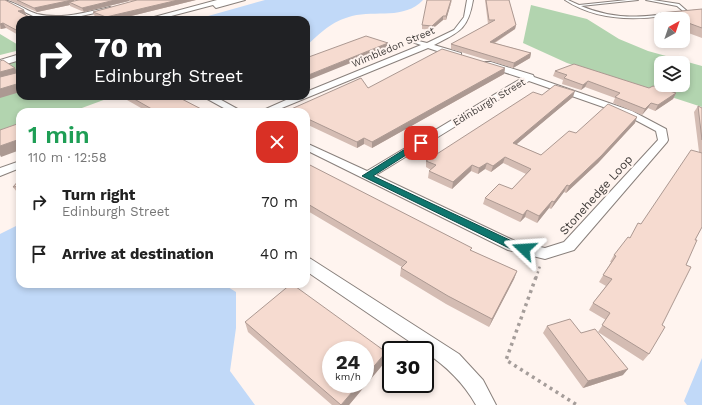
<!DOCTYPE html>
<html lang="en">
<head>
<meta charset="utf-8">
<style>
	body { margin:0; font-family:"Work Sans",sans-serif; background:#f6f6f6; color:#222; height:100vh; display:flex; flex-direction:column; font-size:15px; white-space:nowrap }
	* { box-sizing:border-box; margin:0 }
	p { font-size:13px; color:#767676 }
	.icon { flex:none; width:22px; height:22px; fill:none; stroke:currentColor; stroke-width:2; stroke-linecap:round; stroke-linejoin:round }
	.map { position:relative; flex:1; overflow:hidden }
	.panel { position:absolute; left:16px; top:108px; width:294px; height:180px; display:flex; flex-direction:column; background:#fff; border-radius:12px; box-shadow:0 2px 6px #0003 }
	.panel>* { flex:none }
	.guide { position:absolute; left:16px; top:16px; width:294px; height:84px; border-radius:12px; box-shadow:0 2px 6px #0003; background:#202124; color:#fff; overflow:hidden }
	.needle { width:26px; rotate:40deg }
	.tools { position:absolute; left:654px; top:12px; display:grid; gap:8px }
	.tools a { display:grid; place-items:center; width:36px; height:36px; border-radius:8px; background:#fff; box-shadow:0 2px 6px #0003; font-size:20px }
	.speed { position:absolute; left:322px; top:341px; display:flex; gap:8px; font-size:20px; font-weight:700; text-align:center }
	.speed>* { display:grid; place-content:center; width:52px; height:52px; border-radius:50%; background:#fff; box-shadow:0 2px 6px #0003; line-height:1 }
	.speed small { font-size:10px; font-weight:400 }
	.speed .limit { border:2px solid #111; border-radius:6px; background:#fff; color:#111 }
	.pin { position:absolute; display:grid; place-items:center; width:34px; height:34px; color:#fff; margin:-17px; border-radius:8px; box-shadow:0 2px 6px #0006 }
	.me { position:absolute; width:44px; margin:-22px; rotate:290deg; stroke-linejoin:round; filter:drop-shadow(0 0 3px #0008) }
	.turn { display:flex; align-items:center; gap:14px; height:84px; padding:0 12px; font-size:18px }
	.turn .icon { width:52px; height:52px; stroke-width:2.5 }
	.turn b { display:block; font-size:28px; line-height:34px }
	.round { display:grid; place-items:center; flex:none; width:42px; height:42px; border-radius:12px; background:#f6f6f6 }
	.head { display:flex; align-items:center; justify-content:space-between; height:68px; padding:0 12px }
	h1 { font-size:24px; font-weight:600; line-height:30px; color:#1e9e55 }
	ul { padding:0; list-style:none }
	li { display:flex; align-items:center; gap:12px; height:52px; padding:0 12px }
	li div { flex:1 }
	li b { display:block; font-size:15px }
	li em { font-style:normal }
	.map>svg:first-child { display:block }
	.green { fill:#b2d4af; fill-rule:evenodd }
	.water { fill:#c1d9f8 }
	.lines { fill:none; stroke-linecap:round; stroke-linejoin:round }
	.service-casing { stroke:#89807c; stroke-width:2 }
	.minor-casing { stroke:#89807c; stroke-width:2 }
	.tertiary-casing { stroke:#89807c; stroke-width:2 }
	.path-far1 { stroke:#a59d9a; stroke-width:2.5; stroke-dasharray:2 3; stroke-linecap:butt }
	.path { stroke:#a59d9a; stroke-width:3.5; stroke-dasharray:3 4; stroke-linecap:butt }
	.service { fill:#fff; fill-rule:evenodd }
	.minor { fill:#fff; fill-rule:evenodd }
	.tertiary { fill:#fff; fill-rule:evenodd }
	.wall { fill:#d4bcb3 }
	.shaded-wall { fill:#ac9992 }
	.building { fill:#f6dbd0; stroke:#ac9992 }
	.route { fill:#0f766e; stroke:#0a4d48 }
	.labels { text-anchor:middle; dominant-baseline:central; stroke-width:4; stroke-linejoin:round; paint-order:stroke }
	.far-street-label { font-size:10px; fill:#403c3a; stroke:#fff4ef }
	.street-label { font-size:12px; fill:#403c3a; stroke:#fff4ef }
</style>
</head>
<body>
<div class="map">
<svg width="702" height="405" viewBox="0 0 702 405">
	<rect width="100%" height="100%" fill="#fff4ef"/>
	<path class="green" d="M531 5 587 19 619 39 648 51 702 66V107L567 63 523 43ZM661 63H683V85H661Z
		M0 34 20 46V50L0 55Z
		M20 59V96H106L109 98 71 112H20V130L0 138V64Z"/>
	<path class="water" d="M265 0H423C404 20 376 10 352 16 330 22 322 32 306 46V20H194Z
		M20 224V284H223L236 292V328L230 371 255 405H0V234Z
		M702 358V405H687L684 401Z"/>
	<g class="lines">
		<defs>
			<path id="service" d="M565 0H568L579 5 627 0H638L581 6C617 21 644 17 681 12L683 11 677 6 646 0H653L679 4 687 11C681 16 671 15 663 16 629 21 594 19 565 0Z"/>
			<path id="minor" d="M0 0C14 0 24 10 37 14 62 20 86 12 110 7L113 9 63 20H54L33 16Z
				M467 0H473C468 30 459 32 434 45L461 53V57H455L428 48 272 112H259L295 96H306V92L421 45 406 40V38L427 43 454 30 464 17Z
				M485 62H491L533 75 534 77 632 111 666 129 668 140 667 142 574 250 545 259 508 250 306 150V143L367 171 522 78 485 66ZM529 81 626 115 656 131 658 140 564 242 545 248 517 242 376 175Z
				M202 96H214L243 112H231Z
				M20 161V168L0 176V168Z
				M306 257 311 259 459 354 483 380 496 405H476C463 382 446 366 425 352V350H422L306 271Z"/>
			<path id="tertiary" d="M217 0H245L216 8 213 5 156 20H143Z
				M20 54V60L0 66V60Z"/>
		</defs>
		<use href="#service" class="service-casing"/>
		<use href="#minor" class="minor-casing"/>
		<use href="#tertiary" class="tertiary-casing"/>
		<path class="path-far1" d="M536 278 540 266"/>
		<path class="path" d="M536 277 506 360 577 405"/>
		<use href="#service" class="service"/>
		<use href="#minor" class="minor"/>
		<use href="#tertiary" class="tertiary"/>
	</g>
	<path class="wall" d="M0 0 24 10 26 15H25L20 20V36L6 28 0 29Z
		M9 0H74V1L79 0H196L115 20H103L95 17 93 12 135 1H129L84 12 70 6V5L37 12Z
		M452 0 446 20H443L431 30 422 29V25Z
		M485 0H509L516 25 515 29 495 43 531 53 530 58 513 68 451 49V44L488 24Z
		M702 9V38L683 31V19H661V22L657 20 660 13Z
		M505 68 504 74 372 148 364 144 357 148 306 124V112H289V110L368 88Z
		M555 71 649 88 676 93 673 99 655 111 648 108 642 115 613 103 615 98 585 87 581 90 562 84 563 80 553 76Z
		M542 95 573 97 516 144 541 155 576 133 635 123 598 163 566 193 564 192 551 209 549 208 537 223 525 217 520 222 483 204 485 198 512 189 526 174 503 163 491 172 485 169 478 174 471 171 452 189 428 178 429 171 431 170 426 167V161Z
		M120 96H176L207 112H148Z
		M698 106 702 108V227L695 240 686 265 662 325 649 354 643 361 598 332 606 320 589 310 593 303 606 286 599 282 611 262H610L614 255 630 238 699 152 694 112Z
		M306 163 472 251 517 271 514 279 489 327 446 304 400 276 401 268 402 267 306 210Z
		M20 179V196L13 187Z
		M245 322 385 362 349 405H332L248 332Z
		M547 326 581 333 623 375 583 388 543 333Z"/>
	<path class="shaded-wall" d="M72 0H74L75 4 69 2 70 5 37 12 34 8Z
		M115 0H129V1L84 12 82 8Z
		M178 0H196L115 20H107L106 17Z
		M452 0 451 3 446 20V16Z
		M24 10 26 15 20 16 18 11Z
		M443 16V20L431 30 432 26Z
		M3 23 6 28 1 29 0 24Z
		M516 25 515 29 489 46 490 42Z
		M388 43V48L306 81V76Z
		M531 53 530 58 513 68 514 63Z
		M15 68 19 76 0 81V72Z
		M505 68 504 74 372 148V142Z
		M588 81 585 87 581 90 583 85Z
		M20 83V92L0 98V89Z
		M575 91 573 97 511 149 513 143Z
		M676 93 673 99 655 111 658 105Z
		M651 103 648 108 642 115 645 109Z
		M637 117 635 123 598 163 566 193 569 186Z
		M364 138V144L357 148V142Z
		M20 139V150L1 157 0 155V146Z
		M505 157 503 163 491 172 493 166Z
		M487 163 485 169 478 174 479 168Z
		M472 165 471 171 452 189 453 182Z
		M567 185 564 192 551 209 554 202Z
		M552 201 549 208 537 223 539 216Z
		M527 210 525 217 520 222 523 215Z
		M517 271 514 279 489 327 492 319Z
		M386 352 385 362 349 405H341L359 384H365V377Z
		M628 369 623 375 583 388 588 381Z"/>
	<path class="building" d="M0 0H5L24 10 18 11 35 20H20V32L3 23 0 24Z
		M17 0H72L34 8Z
		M79 0H115L82 8 69 2Z
		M137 0H178L106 17 93 12Z
		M427 0H451L446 16H443L432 26 422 25Z
		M486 0H509L516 25 490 42 531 53 514 63 451 44 495 20H489Z
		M702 9V28L683 21V19H677L660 13Z
		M366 36 388 43 306 76V58Z
		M442 49 505 68 372 142 364 138 357 142 306 118V112H293L289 110 361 78 368 88Z
		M3 60 15 68 0 72V61Z
		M574 64 649 88 653 86 676 93 658 105 651 103 645 109 615 97 620 93 588 81 583 85 564 78 567 75 555 71Z
		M17 69 20 71V83L0 89V77L16 73Z
		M555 85 575 91 513 143 541 155 569 131 576 133 608 104 637 117 601 156 569 186 567 185 554 202 552 201 539 216 527 210 523 215 485 198 499 184 512 189 531 169 505 157 493 166 487 163 479 168 472 165 453 182 429 171 436 165 426 161 533 92 542 95Z
		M129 96H176L207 112H157Z
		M698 106 702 108V140Z
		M57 110 59 112H52Z
		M20 123V139L0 146V130Z
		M691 150 702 153V227L695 240H697L686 265 691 267 662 325 665 327 649 354 602 325 610 313 593 303 612 279 603 275 616 256 614 255 628 237 630 238 638 223 641 224Z
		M306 163 472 248 470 250 517 271 492 319 448 296 401 268 407 262 306 203Z
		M20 179V186L13 187Z
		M291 284H292L386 352 365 377V350H331V384H359L341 405 245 322Z
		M570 319 581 333 595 329 628 369 588 381 547 326Z"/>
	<path class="route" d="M418 141 425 143 373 176 516 243 527 246 529 249 527 251 524 252 509 248 362 176Z"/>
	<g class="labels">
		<g class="far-street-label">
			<text transform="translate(393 47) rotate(-23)">Wimbledon Street</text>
			<text transform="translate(489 102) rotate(-31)">Edinburgh Street</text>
		</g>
		<g class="street-label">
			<text transform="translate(596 195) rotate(-48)">Stonehedge Loop</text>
		</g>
	</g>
</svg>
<div class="tools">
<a><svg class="needle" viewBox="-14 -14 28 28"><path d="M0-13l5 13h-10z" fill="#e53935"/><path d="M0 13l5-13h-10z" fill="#767676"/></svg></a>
<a><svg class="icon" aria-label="layers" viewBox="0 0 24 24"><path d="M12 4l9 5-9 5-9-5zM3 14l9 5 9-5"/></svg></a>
</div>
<div class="speed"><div>24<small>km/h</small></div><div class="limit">30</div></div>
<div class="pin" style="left:421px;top:143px;background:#d93025"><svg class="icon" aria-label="arrive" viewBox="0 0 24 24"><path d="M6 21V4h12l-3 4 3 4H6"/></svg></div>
<svg class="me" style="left:524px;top:249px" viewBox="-20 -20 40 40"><path d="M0-17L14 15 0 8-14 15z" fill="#0f766e" stroke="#fff" stroke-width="4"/></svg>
<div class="guide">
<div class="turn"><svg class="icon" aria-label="right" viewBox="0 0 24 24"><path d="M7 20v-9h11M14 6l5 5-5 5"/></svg><div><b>70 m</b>Edinburgh Street</div></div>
</div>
<section class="panel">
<div class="head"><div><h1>1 min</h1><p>110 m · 12:58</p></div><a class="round" style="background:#d93025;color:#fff"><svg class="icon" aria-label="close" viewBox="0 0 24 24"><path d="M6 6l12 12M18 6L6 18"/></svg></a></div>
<ul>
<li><svg class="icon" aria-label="right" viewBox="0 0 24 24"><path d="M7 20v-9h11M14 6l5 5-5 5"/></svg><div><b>Turn right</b><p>Edinburgh Street</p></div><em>70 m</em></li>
<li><svg class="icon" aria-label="arrive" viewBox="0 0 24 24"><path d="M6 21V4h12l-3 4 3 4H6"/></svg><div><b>Arrive at destination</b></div><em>40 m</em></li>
</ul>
</section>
</div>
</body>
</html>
